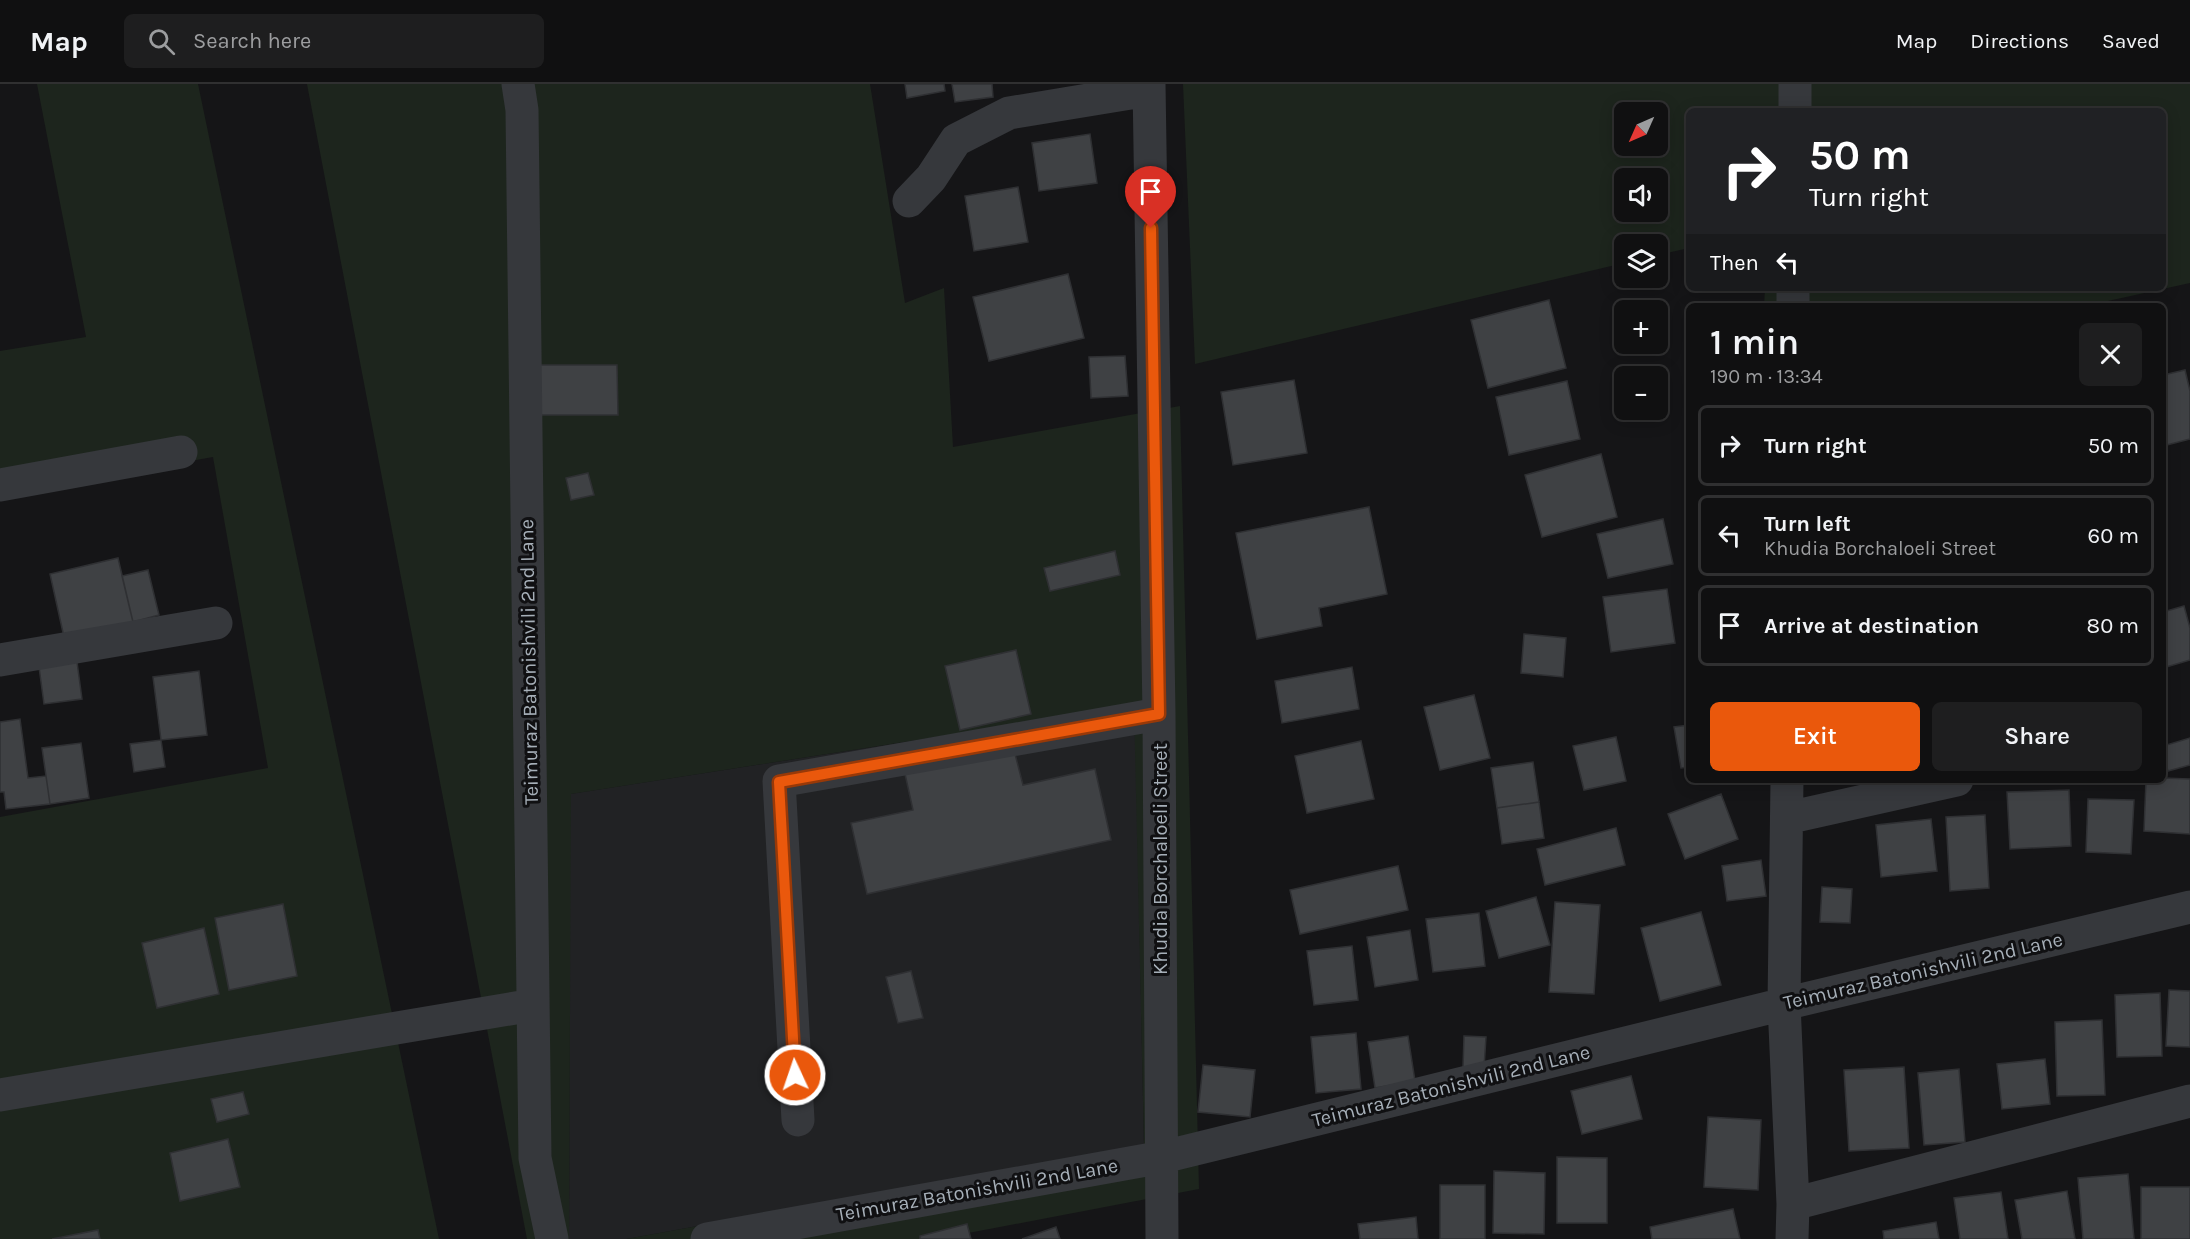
<!DOCTYPE html>
<html lang="en">
<head>
<meta charset="utf-8">
<style>
	body { margin:0; font-family:Karla,sans-serif; background:#1e1e1f; color:#f1f3f6; height:100vh; display:flex; flex-direction:column; font-size:22px; white-space:nowrap }
	* { box-sizing:border-box; margin:0 }
	p { font-size:20px; color:#9c9d9f }
	.icon { flex:none; width:33px; height:33px; fill:none; stroke:currentColor; stroke-width:2; stroke-linecap:round; stroke-linejoin:round }
	.map { position:relative; flex:1; overflow:hidden }
	.side { position:absolute; left:1686px; top:219px; width:480px; height:480px; display:flex; flex-direction:column; background:#101011; border-radius:9px; box-shadow:0 3px 15px #0003,0 0 0 2px #303031 }
	.side>* { flex:none }
	.hud { position:absolute; left:1686px; top:24px; width:480px; height:183px; border-radius:9px; box-shadow:0 3px 15px #0003,0 0 0 2px #303031; background:#202124; color:#fff; overflow:hidden }
	.needle { width:39px; rotate:225deg }
	.controls { position:absolute; left:1614px; top:18px; display:grid; gap:12px }
	.controls a { display:grid; place-items:center; width:54px; height:54px; border-radius:9px; background:#101011; box-shadow:0 3px 15px #0003,0 0 0 2px #303031; font-size:30px }
	.pin { position:absolute; display:grid; place-items:center; width:51px; height:51px; color:#fff; margin:-62px -26px; border-radius:50% 50% 50% 0; rotate:-45deg; box-shadow:0 0 6px #0007 }
	.pin .icon { rotate:45deg }
	.me { position:absolute; width:66px; margin:-33px; rotate:357deg; stroke-linejoin:round; filter:drop-shadow(0 0 4px #0008) }
	.turn { display:flex; align-items:center; gap:21px; height:126px; padding:0 24px; font-size:27px }
	.turn .icon { width:78px; height:78px; stroke-width:2.5 }
	.turn b { display:block; font-size:42px; line-height:51px }
	.then { display:flex; align-items:center; height:57px; padding:0 24px; background:#0003; gap:12px; font-size:22px }
	.round { display:grid; place-items:center; flex:none; width:63px; height:63px; border-radius:9px; background:#1e1e1f }
	.headline { display:flex; align-items:center; justify-content:space-between; height:102px; padding:0 24px }
	h1 { font-size:36px; font-weight:600; line-height:45px }
	.cta { display:flex; gap:12px; margin-top:auto; padding:12px 24px }
	.cta a { flex:1; height:69px; border-radius:9px; background:#ea580c; color:#fff; font-size:24px; font-weight:600; line-height:69px; text-align:center }
	.cta a+a { background:#1e1e1f; color:#f1f3f6 }
	ul { padding:0; list-style:none }
	li { display:flex; align-items:center; gap:18px; height:81px; margin:0 12px 9px; padding:0 12px; border:3px solid #303031; border-radius:9px }
	li div { flex:1 }
	li b { display:block; font-size:22px }
	li em { font-style:normal }
	header { display:flex; align-items:center; gap:36px; box-sizing:border-box; height:84px; padding:0 30px; background:#101011; border-bottom:2px solid #303031 }
	header strong { font-size:28px }
	nav { display:flex; gap:33px; margin-inline-start:auto; font-size:21px }
	.search { width:420px; height:54px; background:#1e1e1f; display:flex; align-items:center; gap:15px; box-sizing:border-box; padding:0 21px; border-radius:9px; color:#9c9d9f; font-size:22px }
	.map>svg:first-child { display:block }
	.built { fill:#212224 }
	.green { fill:#1d251d; fill-rule:evenodd }
	.building { fill:#3f4144; stroke:#2f3033; stroke-width:1.5 }
	.lines { fill:none; stroke-linecap:round; stroke-linejoin:round }
	.minor { stroke:#36383c; stroke-width:33 }
	.route-casing { stroke:#983908; stroke-width:15 }
	.route { stroke:#ea580c; stroke-width:10 }
	.labels { text-anchor:middle; dominant-baseline:central; stroke-width:6; stroke-linejoin:round; paint-order:stroke }
	.street-label { font-size:20px; fill:#a6afb8; stroke:#101012 }
</style>
</head>
<body>
<header>
<strong>Map</strong>
<div class="search"><svg class="icon" aria-label="search" viewBox="0 0 24 24"><circle cx="10" cy="10" r="6"/><path d="M15 15l6 6"/></svg>Search here</div>
<nav><a>Map</a><a>Directions</a><a>Saved</a></nav>
</header>
<div class="map">
<svg width="2190" height="1155" viewBox="0 0 2190 1155">
	<rect width="100%" height="100%" fill="#151517"/>
	<path class="built" d="M1135 622 1144 1061 627 1155H569L570 710Z"/>
	<path class="green" d="M37 0H198L439 1155H0V733L268 684 213 373 0 411V267L86 253Z
		M307 0H870L905 219 944 204 953 363 1180 322 1199 1105 937 1155H626L1144 1061 1134 622 571 710 569 1155H527Z
		M1183 0H2190V199L2085 222H1764L1765 204H2163V27H1689V164L1658 171V160H1624V179L1195 280ZM1624 28H1658V62H1624ZM1624 94H1658V128H1624Z"/>
	<path class="building" d="M905 0H944L945 7 907 14Z
		M952 0H992L993 13 955 18Z
		M1090 50 1097 99 1039 107 1032 59Z
		M1018 103 1028 158 974 167 965 112Z
		M1068 190 1084 254 989 277 973 213Z
		M1549 216 1566 284 1488 304 1471 236Z
		M1125 272 1128 312 1091 314 1089 273Z
		M540 281H617L618 331H541Z
		M2185 286 2190 307V355L2163 362V291Z
		M1294 296 1307 369 1233 381 1221 308Z
		M1567 297 1580 355 1509 371 1496 313Z
		M1601 370 1617 433 1542 453 1525 391Z
		M588 389 594 411 571 416 566 394Z
		M1369 423 1387 510 1319 524 1322 542 1257 555 1236 449Z
		M1663 435 1673 480 1608 494 1597 450Z
		M1115 467 1120 491 1050 507 1044 484Z
		M118 474 133 538 64 553 50 490Z
		M148 486 159 531 133 538 122 492Z
		M1667 505 1675 559 1611 568 1603 513Z
		M2184 522 2190 544V576L2163 584V528Z
		M1524 550 1566 554 1563 593 1521 589Z
		M1016 566 1031 630 960 646 945 582Z
		M77 578 82 615 44 620 39 583Z
		M1352 583 1359 625 1282 639 1275 597Z
		M199 587 207 651 161 656 153 593Z
		M1474 611 1490 674 1440 686 1424 623Z
		M20 635 28 694 46 692 50 720 6 725 4 708H0V638Z
		M1689 641V683L1681 684 1674 643Z
		M1616 653 1626 697 1584 706 1573 662Z
		M2190 654V681L2168 687 2163 670V662Z
		M161 656 165 683 134 688 130 660Z
		M1361 657 1374 715 1307 729 1295 672Z
		M81 659 89 714 50 720 42 664Z
		M1014 666 1023 701 1095 685 1111 756 867 810 851 739 913 726 905 690Z
		M1533 678 1539 718 1497 724 1491 684Z
		M2163 694 2190 695V750L2144 747 2146 696H2163Z
		M2069 706 2071 762 2010 765 2007 708Z
		M1721 710 1738 755 1685 775 1668 730Z
		M2088 715 2134 716 2131 770 2086 768Z
		M1539 718 1544 754 1502 760 1497 724Z
		M1985 731 1989 804 1950 807 1946 733Z
		M1931 735 1937 787 1881 793 1876 741Z
		M1616 744 1625 781 1545 801 1537 765Z
		M1761 776 1766 812 1727 817 1722 782Z
		M1398 782 1408 826 1300 850 1290 806Z
		M1822 803 1852 805 1850 839 1820 838Z
		M1536 813 1550 861 1499 874 1486 827Z
		M1555 818 1600 821 1594 910 1549 908Z
		M283 820 297 892 229 906 215 834Z
		M1701 828 1721 901 1660 917 1641 844Z
		M1479 829 1485 882 1433 888 1426 835Z
		M204 844 219 910 157 924 142 859Z
		M1410 846 1418 896 1375 903 1367 853Z
		M1352 862 1358 916 1314 921 1307 867Z
		M911 887 923 934 898 939 886 893Z
		M2169 906 2190 907V963L2166 962Z
		M2160 909 2162 972 2117 973 2115 911Z
		M2102 936 2105 1011 2057 1012 2055 938Z
		M1356 949 1361 1005 1316 1009 1311 953Z
		M1408 952 1415 997 1375 1004 1368 958Z
		M1464 952 1486 953 1484 984 1463 983Z
		M2045 975 2050 1020 2002 1025 1997 980Z
		M1203 981 1255 986 1250 1033 1198 1028Z
		M1904 983 1909 1064 1849 1067 1844 986Z
		M1959 985 1965 1058 1924 1061 1918 989Z
		M1631 992 1642 1035 1582 1050 1571 1007Z
		M243 1008 249 1030 217 1038 211 1015Z
		M1708 1033 1761 1036 1758 1106 1704 1103Z
		M228 1055 240 1103 180 1117 170 1069Z
		M1557 1073 1607 1074V1139H1557Z
		M1494 1087 1545 1089 1544 1150 1493 1149Z
		M2128 1090 2134 1155H2083L2078 1094Z
		M1440 1101H1485V1155H1440Z
		M2141 1103H2190V1155H2141Z
		M2067 1107 2075 1155H2022L2015 1116Z
		M2001 1108 2008 1155H1960L1954 1114Z
		M1733 1125 1740 1155H1652L1650 1143Z
		M1416 1133 1418 1155H1360L1358 1140Z
		M1936 1138 1939 1155H1884L1883 1147Z
		M967 1140 971 1155H920V1152Z
		M1056 1143 1060 1155H1022Z
		M98 1146 100 1155H52Z"/>
	<g class="lines">
		<path class="minor" d="M518 0 522 26 535 1074 552 1155
			M1149 0 1159 630 1162 1155
			M1795 27V0
			M909 117 931 94 956 56 1009 29 1149 6
			M1793 222V204
			M0 401 181 368
			M0 576 216 539
			M1787 696 1784 920 1793 1120 1792 1155
			M1787 734 1957 696
			M0 1011 533 921
			M798 1036 779 697 1159 630
			M1793 1120 2190 1017
			M707 1155 1163 1073 1784 920 2190 823"/>
	</g>
	<g class="lines">
		<defs>
			<path id="route" d="M795 991 779 698 1159 630 1151 144"/>
		</defs>
		<use href="#route" class="route-casing"/>
		<use href="#route" class="route"/>
	</g>
	<g class="labels">
		<g class="street-label">
			<text transform="translate(529 578) rotate(-91)">Teimuraz Batonishvili 2nd Lane</text>
			<text transform="translate(1160 775) rotate(-90)">Khudia Borchaloeli Street</text>
			<text transform="translate(1923 887) rotate(-13)">Teimuraz Batonishvili 2nd Lane</text>
			<text transform="translate(1451 1002) rotate(-14)">Teimuraz Batonishvili 2nd Lane</text>
			<text transform="translate(977 1106) rotate(-10)">Teimuraz Batonishvili 2nd Lane</text>
		</g>
	</g>
</svg>
<div class="controls">
<a><svg class="needle" viewBox="-14 -14 28 28"><path d="M0-13l5 13h-10z" fill="#e53935"/><path d="M0 13l5-13h-10z" fill="#9c9d9f"/></svg></a>
<a><svg class="icon" aria-label="sound" viewBox="0 0 24 24"><path d="M4 9h4l5-4v14l-5-4H4zM17 9q2 3 0 6"/></svg></a>
<a><svg class="icon" aria-label="layers" viewBox="0 0 24 24"><path d="M12 4l9 5-9 5-9-5zM3 14l9 5 9-5"/></svg></a>
<a>+</a>
<a>−</a>
</div>
<div class="pin" style="left:1151px;top:144px;background:#d93025"><svg class="icon" aria-label="arrive" viewBox="0 0 24 24"><path d="M6 21V4h12l-3 4 3 4H6"/></svg></div>
<svg class="me" style="left:795px;top:991px" viewBox="-20 -20 40 40"><circle r="17" fill="#ea580c" stroke="#fff" stroke-width="3"/><path d="M0-11L8 9 0 5-8 9z" fill="#fff"/></svg>
<div class="hud">
<div class="turn"><svg class="icon" aria-label="right" viewBox="0 0 24 24"><path d="M7 20v-9h11M14 6l5 5-5 5"/></svg><div><b>50 m</b>Turn right</div></div>
<div class="then">Then<svg class="icon" aria-label="left" viewBox="0 0 24 24"><path d="M17 20v-9H6M10 6l-5 5 5 5"/></svg></div>
</div>
<section class="side">
<div class="headline"><div><h1>1 min</h1><p>190 m · 13:34</p></div><a class="round"><svg class="icon" aria-label="close" viewBox="0 0 24 24"><path d="M6 6l12 12M18 6L6 18"/></svg></a></div>
<ul>
<li><svg class="icon" aria-label="right" viewBox="0 0 24 24"><path d="M7 20v-9h11M14 6l5 5-5 5"/></svg><div><b>Turn right</b></div><em>50 m</em></li>
<li><svg class="icon" aria-label="left" viewBox="0 0 24 24"><path d="M17 20v-9H6M10 6l-5 5 5 5"/></svg><div><b>Turn left</b><p>Khudia Borchaloeli Street</p></div><em>60 m</em></li>
<li><svg class="icon" aria-label="arrive" viewBox="0 0 24 24"><path d="M6 21V4h12l-3 4 3 4H6"/></svg><div><b>Arrive at destination</b></div><em>80 m</em></li>
</ul>
<div class="cta"><a>Exit</a><a>Share</a></div>
</section>
</div>
</body>
</html>
